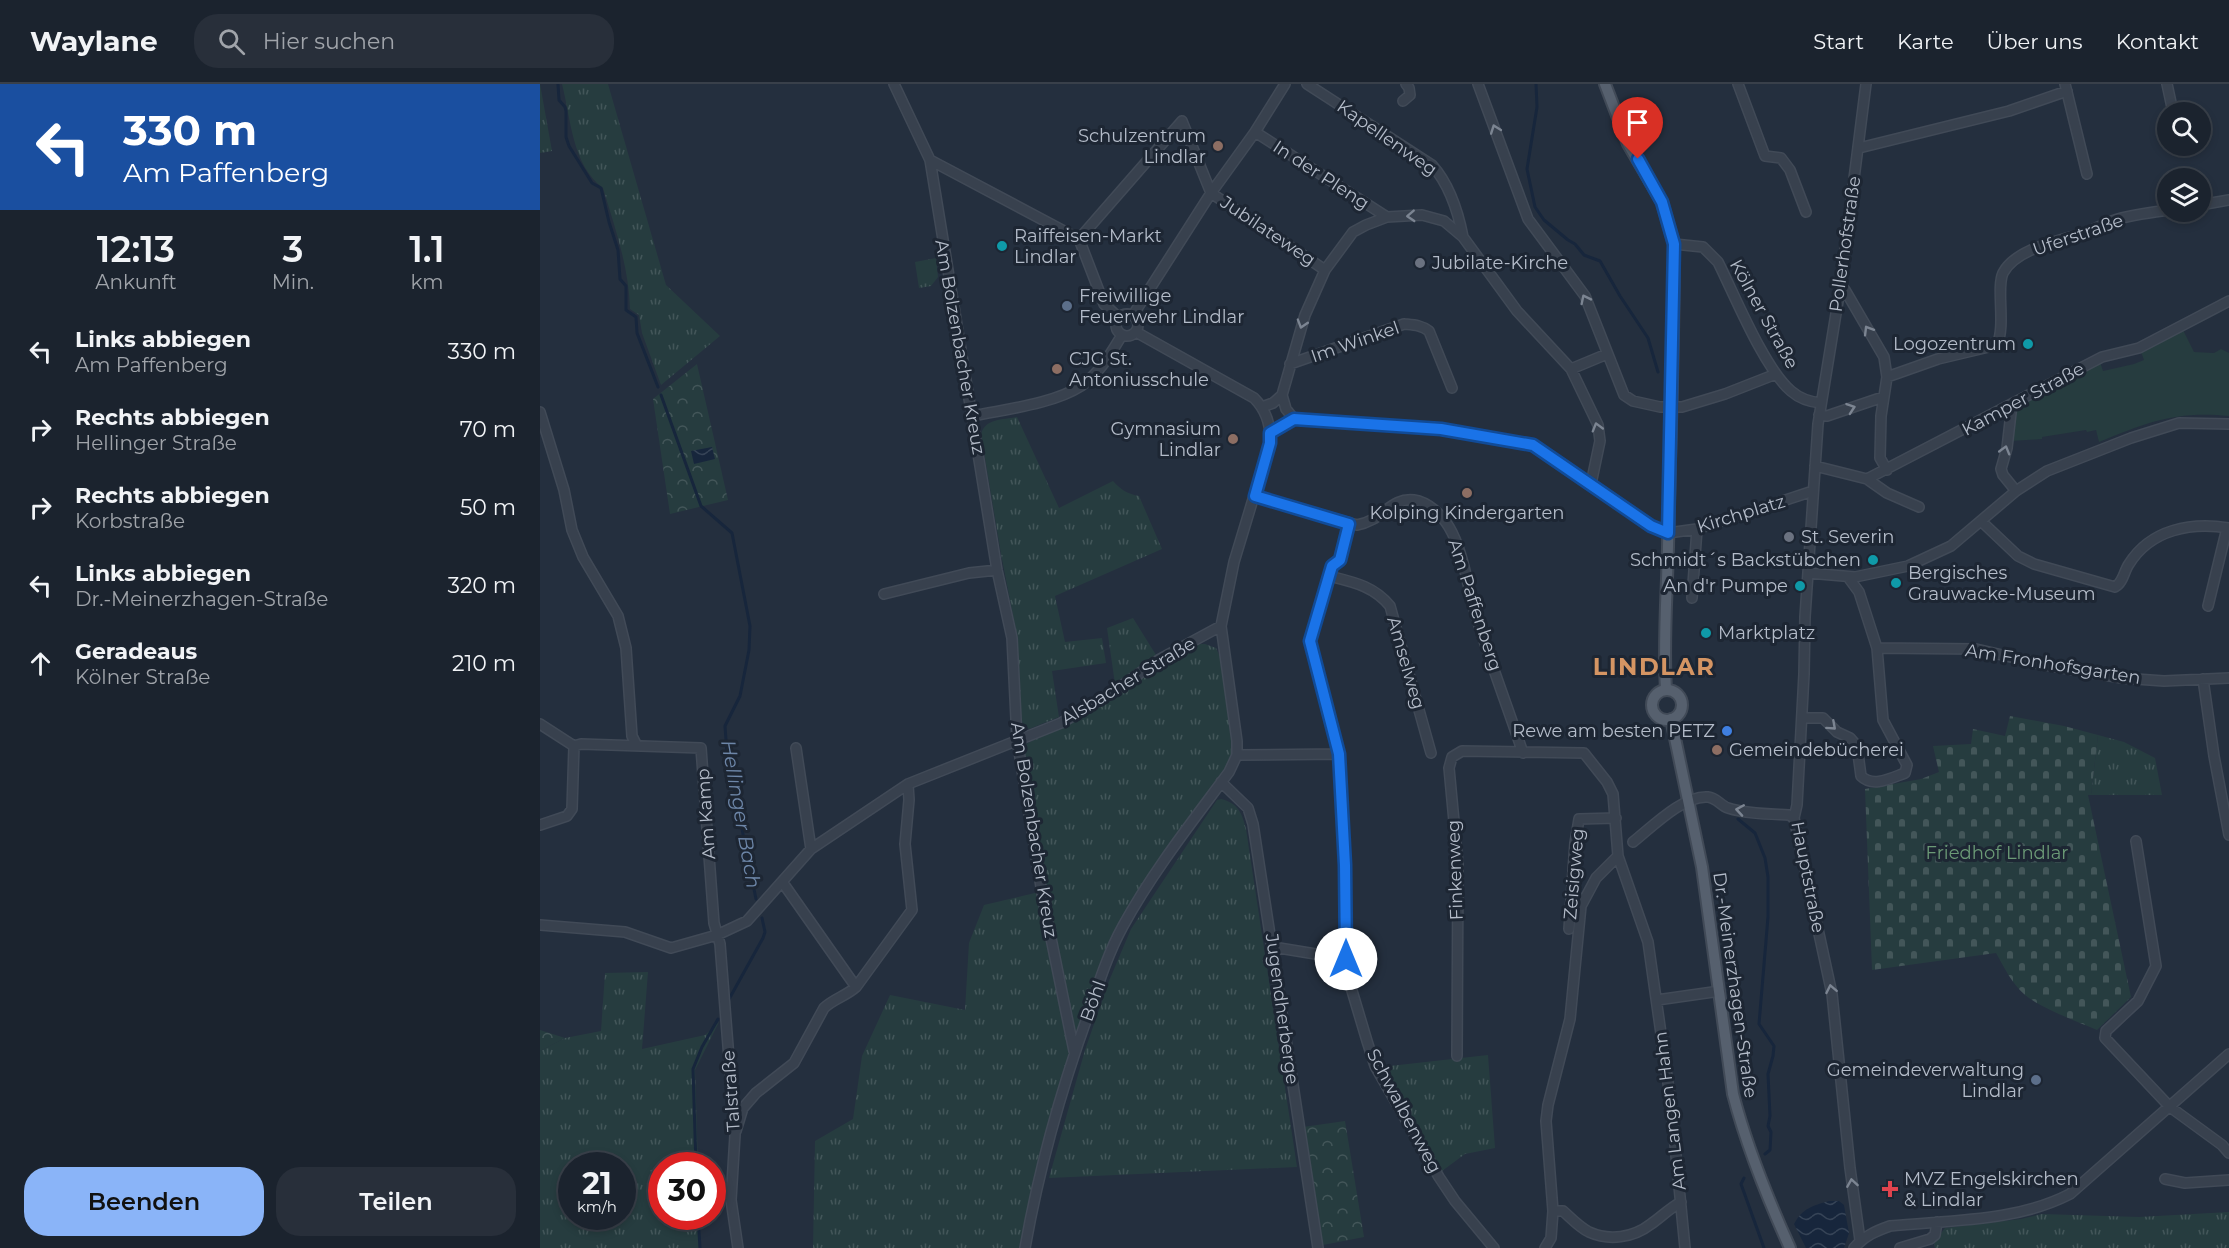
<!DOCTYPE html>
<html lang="de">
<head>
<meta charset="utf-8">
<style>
	body { margin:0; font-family:Montserrat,sans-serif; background:#282f3a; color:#f1f3f6; height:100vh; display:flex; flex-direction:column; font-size:22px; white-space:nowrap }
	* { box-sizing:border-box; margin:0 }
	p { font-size:20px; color:#a0a4aa }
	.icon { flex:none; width:33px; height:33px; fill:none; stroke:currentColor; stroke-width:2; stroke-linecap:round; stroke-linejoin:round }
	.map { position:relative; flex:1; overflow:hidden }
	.drawer { display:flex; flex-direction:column; background:#1b232e; width:540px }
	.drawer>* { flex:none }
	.guide { background:#1a4fa0; color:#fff; overflow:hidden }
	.controls { position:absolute; left:1617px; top:18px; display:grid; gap:12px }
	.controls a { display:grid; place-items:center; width:54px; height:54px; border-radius:50%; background:#1b232e; box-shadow:0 3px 9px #0003,0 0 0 2px #39404a; font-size:30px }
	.speed { position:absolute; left:18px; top:1068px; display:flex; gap:12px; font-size:30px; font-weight:700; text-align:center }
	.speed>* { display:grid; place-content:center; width:78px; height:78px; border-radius:50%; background:#1b232e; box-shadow:0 3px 9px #0003,0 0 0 2px #39404a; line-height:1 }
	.speed small { font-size:15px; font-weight:400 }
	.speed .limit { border:9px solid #d22; background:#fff; color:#111 }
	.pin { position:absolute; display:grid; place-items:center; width:51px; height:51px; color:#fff; margin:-62px -26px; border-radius:50% 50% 50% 0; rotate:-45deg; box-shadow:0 0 6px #0007 }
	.pin .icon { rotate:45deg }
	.me { position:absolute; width:66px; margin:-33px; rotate:0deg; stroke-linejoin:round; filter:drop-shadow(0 0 4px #0008) }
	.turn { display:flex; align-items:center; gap:21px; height:126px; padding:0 24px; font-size:27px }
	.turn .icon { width:78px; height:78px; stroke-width:2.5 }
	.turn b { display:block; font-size:42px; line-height:51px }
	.eta { display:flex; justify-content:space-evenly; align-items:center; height:102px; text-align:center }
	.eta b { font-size:36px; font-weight:600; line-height:42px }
	.primary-button { display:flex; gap:12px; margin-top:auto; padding:12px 24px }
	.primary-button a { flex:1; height:69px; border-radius:24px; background:#8ab4f8; color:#111; font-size:24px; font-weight:600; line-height:69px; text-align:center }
	.primary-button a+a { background:#282f3a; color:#f1f3f6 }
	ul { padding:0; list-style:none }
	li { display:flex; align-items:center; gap:18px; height:78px; padding:0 24px }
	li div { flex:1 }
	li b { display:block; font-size:22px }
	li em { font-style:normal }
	header { display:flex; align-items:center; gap:36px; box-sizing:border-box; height:84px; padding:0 30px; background:#1b232e; border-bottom:2px solid #39404a }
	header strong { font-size:28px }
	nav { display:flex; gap:33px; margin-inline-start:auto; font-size:21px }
	.search { width:420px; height:54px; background:#282f3a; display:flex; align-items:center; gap:15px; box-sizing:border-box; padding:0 21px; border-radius:24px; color:#a0a4aa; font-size:22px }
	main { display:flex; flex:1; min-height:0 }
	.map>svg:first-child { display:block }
	.grass { fill:url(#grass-tufts); fill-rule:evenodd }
	.forest { fill:url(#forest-crowns) }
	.cemetery { fill:url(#cemetery-stones) }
	.park { fill:#263c3f }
	.water { fill:url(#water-waves) }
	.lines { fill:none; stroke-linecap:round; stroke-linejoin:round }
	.stream { stroke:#17263c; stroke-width:3 }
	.minor-casing { stroke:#414a57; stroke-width:12 }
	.major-casing { stroke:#414a57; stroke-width:14 }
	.minor { stroke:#38414e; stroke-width:9 }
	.major { stroke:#56606e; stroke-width:10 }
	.oneway { stroke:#7c8592 }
	.route-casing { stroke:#114b97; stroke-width:15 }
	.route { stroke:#1a73e8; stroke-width:10 }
	.education-dot { fill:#8d6e63; stroke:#1d2633; stroke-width:2 }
	.culture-dot { fill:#0f9aa8; stroke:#1d2633; stroke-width:2 }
	.worship-dot { fill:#6b7280; stroke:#1d2633; stroke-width:2 }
	.service-dot { fill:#5c6f8a; stroke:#1d2633; stroke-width:2 }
	.shop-dot { fill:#3f7fe0; stroke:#1d2633; stroke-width:2 }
	.health-dot { fill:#e0444e; stroke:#1d2633; stroke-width:2 }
	.labels { text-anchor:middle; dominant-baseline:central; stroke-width:6; stroke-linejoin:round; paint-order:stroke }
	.poi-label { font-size:18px; fill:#b4bcc9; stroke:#1d2633; text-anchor:start }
	.street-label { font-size:18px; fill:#b4bcc9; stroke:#1d2633 }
	.park-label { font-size:18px; fill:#6b9a76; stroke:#1d2633 }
	.water-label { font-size:20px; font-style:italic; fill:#6d86a8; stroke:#1d2633 }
	.district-label { font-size:24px; font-weight:bold; letter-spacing:1.5px; fill:#d59563; stroke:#1d2633 }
</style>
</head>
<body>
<header>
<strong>Waylane</strong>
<div class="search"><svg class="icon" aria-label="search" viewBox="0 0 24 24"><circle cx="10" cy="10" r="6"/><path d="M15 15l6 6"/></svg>Hier suchen</div>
<nav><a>Start</a><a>Karte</a><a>Über uns</a><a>Kontakt</a></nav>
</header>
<main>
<section class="drawer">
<div class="guide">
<div class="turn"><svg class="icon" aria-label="left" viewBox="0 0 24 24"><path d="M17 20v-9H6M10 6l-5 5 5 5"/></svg><div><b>330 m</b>Am Paffenberg</div></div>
</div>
<div class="eta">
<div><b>12:13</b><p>Ankunft</p></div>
<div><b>3</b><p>Min.</p></div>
<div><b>1.1</b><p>km</p></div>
</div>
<ul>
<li><svg class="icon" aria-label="left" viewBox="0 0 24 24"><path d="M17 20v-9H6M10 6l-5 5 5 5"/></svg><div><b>Links abbiegen</b><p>Am Paffenberg</p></div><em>330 m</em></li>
<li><svg class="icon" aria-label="right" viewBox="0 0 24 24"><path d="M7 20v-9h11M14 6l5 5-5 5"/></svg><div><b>Rechts abbiegen</b><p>Hellinger Straße</p></div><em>70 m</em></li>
<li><svg class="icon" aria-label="right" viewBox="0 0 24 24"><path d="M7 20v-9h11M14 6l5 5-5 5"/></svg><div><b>Rechts abbiegen</b><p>Korbstraße</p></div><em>50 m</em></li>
<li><svg class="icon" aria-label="left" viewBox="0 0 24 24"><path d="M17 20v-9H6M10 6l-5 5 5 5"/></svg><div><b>Links abbiegen</b><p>Dr.-Meinerzhagen-Straße</p></div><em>320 m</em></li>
<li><svg class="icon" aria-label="ahead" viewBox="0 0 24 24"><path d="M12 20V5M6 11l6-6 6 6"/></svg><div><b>Geradeaus</b><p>Kölner Straße</p></div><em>210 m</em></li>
</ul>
<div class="primary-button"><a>Beenden</a><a>Teilen</a></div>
</section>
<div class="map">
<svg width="1689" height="1164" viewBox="0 0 1689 1164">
	<defs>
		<pattern id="grass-tufts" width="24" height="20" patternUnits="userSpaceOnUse" patternTransform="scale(1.5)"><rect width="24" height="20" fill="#263c3f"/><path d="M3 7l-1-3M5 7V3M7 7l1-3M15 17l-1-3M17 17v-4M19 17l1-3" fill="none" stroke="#435659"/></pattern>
		<pattern id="forest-crowns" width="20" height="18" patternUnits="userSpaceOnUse" patternTransform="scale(1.5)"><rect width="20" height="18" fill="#263c3f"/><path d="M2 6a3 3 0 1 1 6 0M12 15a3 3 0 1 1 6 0" fill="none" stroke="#435659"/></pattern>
		<pattern id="cemetery-stones" width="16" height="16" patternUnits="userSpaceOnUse" patternTransform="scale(1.5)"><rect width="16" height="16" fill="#263c3f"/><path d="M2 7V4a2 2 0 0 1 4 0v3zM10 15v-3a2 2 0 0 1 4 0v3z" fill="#435659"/></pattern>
		<pattern id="water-waves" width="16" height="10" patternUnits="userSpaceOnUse" patternTransform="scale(1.5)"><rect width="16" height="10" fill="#17263c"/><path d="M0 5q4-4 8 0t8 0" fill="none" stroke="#364457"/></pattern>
	</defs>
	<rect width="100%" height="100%" fill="#242f3e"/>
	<path class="grass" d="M0 0 12 67 0 69Z
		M22 0H68L126 201 180 252 121 301 102 249 99 231 90 225C89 183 75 144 63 104 32 81 31 35 22 0Z
		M396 174 398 193 391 202 379 204 375 178Z
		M477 333 519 424 573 397C581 406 588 410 599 412L622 465 515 512 525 558 562 554 566 579 512 587 519 633 489 645 481 637 478 613 477 552 461 470 441 350C446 334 462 336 477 333Z
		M593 534 616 571 575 600 567 544Z
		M660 560H665L676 564 681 575 692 646 693 666 692 673 683 688 596 812 538 948 533 944 494 747 482 666 484 661 560 623 620 581Z
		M1558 651 1584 658 1615 674 1622 711H1551Z
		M681 715C698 719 702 729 706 745L757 1083 509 1094 545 966 569 897 591 845 677 716Z
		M499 808 530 967 494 1102 480 1164H273L275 1057 313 1035 322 972 350 911 425 926 429 859 444 821Z
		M108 888 102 965 165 951 179 938 155 986 158 1081 122 1082V1132L159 1133 160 1164H0V967L25 954 61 947 65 889ZM32 1082H82V1132H32Z
		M948 971 955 1064 925 1070 902 1087 841 983Z
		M1689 1128V1164H1395L1394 1158 1405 1144 1481 1135 1502 1130 1599 1133Z"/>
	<path class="forest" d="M157 280 188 416 130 430 113 315Z
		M0 946 25 954 0 967Z
		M805 1037 824 1153 783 1161 763 1043Z"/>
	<path class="cemetery" d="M1470 632 1524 642 1558 651 1551 711H1548L1591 913 1557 946C1536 937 1502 925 1485 911 1472 900 1464 883 1456 869L1332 886 1325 705 1381 695 1399 688 1393 662 1431 660 1433 645 1465 652Z"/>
	<path class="park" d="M1643 246 1654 268 1674 269 1681 265 1689 269V332C1635 327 1608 338 1559 358L1556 346 1547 348 1546 346 1502 353V355L1471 357 1476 321 1560 278 1563 287 1594 280 1604 276 1601 268Z"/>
	<path class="water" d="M172 363 175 375 154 380 151 367Z
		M1289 1117H1299L1304 1121 1309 1149 1304 1164H1266L1254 1140C1263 1124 1272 1122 1289 1117Z"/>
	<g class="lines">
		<path class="stream" d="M18 0 19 16 25 23 26 27V53L29 62 52 99 61 104 69 138 78 166 80 195 86 202V226L96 233 97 249 118 303
			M996 0 997 23 987 85 995 123 1004 136 1028 156 1035 160 1044 171 1060 177 1080 212 1108 254 1118 288
			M121 311 161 422 192 449 210 542 209 566 200 612 185 642 187 670 216 815
			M1198 735 1215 749 1225 774 1228 793V833L1219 940 1234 962 1233 972 1228 990 1230 1032 1228 1042 1231 1048 1230 1066 1225 1070
			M188 917 223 854 225 848 222 834
			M156 1082 153 985 162 963 178 935
			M1204 1094 1201 1100 1224 1164
			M158 1132 160 1164"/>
		<defs>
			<path id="minor" d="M354 0 390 76 457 486 472 554 477 655 503 815 534 967
				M767 0 892 81C909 100 918 127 923 153
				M938 0 988 135 1045 212 1084 311 1093 317 1120 323H1142L1185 310 1236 290
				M1198 0 1225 72 1241 74 1250 86 1266 128
				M1525 0 1547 90
				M1627 0 1633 28
				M863 17 870 11 869 4 866 0
				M715 48 847 133
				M1319 64 1469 27 1527 7
				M390 76 539 155 564 220 579 234
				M1660 121 1689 116
				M539 155 642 37 671 109 785 186
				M1134 160 1163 163 1178 178C1195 212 1224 284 1251 307 1259 314 1270 318 1281 319
				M1300 205 1305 206 1344 273 1347 293 1341 332 1340 374 1347 386
				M576 241a11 11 0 1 1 22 0a11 11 0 1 1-22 0Z
				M593 231 671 109 715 48 745 0
				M750 280 864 240C874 241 881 241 889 247L912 304
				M1031 285 1067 270
				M1347 293 1398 275 1457 261C1466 241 1456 204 1463 189 1476 164 1520 157 1544 149 1553 146 1560 142 1569 138 1587 131 1609 129 1628 126
				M742 311 746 325 754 335
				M1472 320 1467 364 1461 385 1463 391 1476 407
				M722 323 733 319 742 311 765 231 785 186 813 148 826 141 847 133 882 131 904 137 923 153 977 227 1031 285 1058 341 1060 357 1051 400
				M0 328 24 406 32 446 43 473 78 532 86 564 92 652 97 662
				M1279 331 1287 332 1343 313
				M433 332C466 325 513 320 541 302 560 289 571 269 582 251
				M730 349 754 335 901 345 993 361 1111 442 1128 449 1157 445 1273 407
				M1275 382 1327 395 1562 273 1599 264 1689 217
				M1327 395 1347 409 1379 423
				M715 412 817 441C842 437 851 413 874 416 888 418 902 431 909 443 924 468 928 506 937 535 951 580 968 624 983 669
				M1441 437 1478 472 1494 480 1575 503C1583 499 1584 487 1589 480 1611 445 1651 438 1689 444
				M1268 489 1315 493 1368 482 1411 462 1476 407 1507 387 1591 354 1639 339 1689 340
				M789 492C813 498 834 502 850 522L891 669
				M344 510 429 489 457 486
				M1152 514 1157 445
				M1668 522 1687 444
				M1337 564 1436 565 1505 581 1582 594 1624 597 1689 594
				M1663 595 1674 672 1689 751
				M1262 634H1283L1297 648 1310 654 1317 662 1321 692C1333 704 1351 694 1365 689L1367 681 1343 636 1337 564 1319 508 1308 493
				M0 640 34 662 32 725 27 732 0 741
				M34 662 41 660 161 664 174 839 180 860 195 1051 191 1116 198 1164
				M256 664 271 765
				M799 670 805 781 807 890 827 957 835 982 899 1093 915 1117 954 1164
				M697 671 799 670 770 557 789 492 792 482 800 476 809 440
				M681 698 708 724 713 740 778 1164
				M1596 757 1616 882 1598 917 1566 947 1565 954 1630 1023 1682 1061 1689 1069
				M1093 758C1112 743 1143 711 1168 713 1177 714 1181 722 1188 724 1207 730 1230 730 1249 731L1254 734
				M243 799 316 903
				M0 841 85 848 131 864 177 851 207 837 271 765 368 700 521 639 573 608 620 575 681 542
				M1029 845 1035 759 1039 735 1076 734
				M733 863 806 875
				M1117 916 1180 907
				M917 972 918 780 909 684 912 673 922 667 1044 669 1067 698 1073 710 1078 772 1108 858 1131 1020 1145 1164
				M196 1047 203 1024 216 1009 254 979 284 924C293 915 306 912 316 903L372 826 365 760 369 716 368 700
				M1625 1095 1645 1099 1689 1096
				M1013 1127H1023C1031 1134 1039 1143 1049 1148 1069 1157 1093 1154 1111 1140 1121 1133 1130 1124 1141 1118
				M1320 1156 1310 1084 1292 910 1254 734 1257 721 1264 590 1265 533 1278 340 1300 205 1326 0
				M485 1164C499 1085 521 1006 548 931 558 901 568 869 583 842 613 787 652 738 689 688L697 671V657L681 542 694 478 730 359C731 342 726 326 714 314L596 248
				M1005 1164 1011 1154 1013 1127 1006 1037 1008 1021 1030 935 1041 822 1056 794 1078 772
				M1314 1164C1324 1152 1336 1147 1350 1142 1410 1136 1476 1138 1530 1110L1689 970
				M1360 1164 1390 1155 1395 1151 1397 1138"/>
			<path id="major" d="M1065 0 1088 60 1122 118 1134 160C1134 261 1130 362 1128 463 1127 511 1123 558 1126 605
				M1112 621a15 15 0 1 1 30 0a15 15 0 1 1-30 0Z
				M1131 635 1162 783 1193 1010C1207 1064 1227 1113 1250 1164"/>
		</defs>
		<use href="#minor" class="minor-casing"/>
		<use href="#major" class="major-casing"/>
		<use href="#minor" class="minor"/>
		<use href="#major" class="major"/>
	</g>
	<defs><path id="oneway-chevron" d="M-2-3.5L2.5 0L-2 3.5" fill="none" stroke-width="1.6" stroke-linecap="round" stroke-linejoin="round" transform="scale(1.5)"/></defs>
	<g class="oneway">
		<use href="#oneway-chevron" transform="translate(955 45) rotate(-110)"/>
		<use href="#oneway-chevron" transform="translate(871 132) rotate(177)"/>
		<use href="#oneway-chevron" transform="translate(1045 215) rotate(-116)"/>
		<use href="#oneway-chevron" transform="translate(762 240) rotate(107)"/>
		<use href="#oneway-chevron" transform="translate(1328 246) rotate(-121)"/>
		<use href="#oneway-chevron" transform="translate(1311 324) rotate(-19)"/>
		<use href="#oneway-chevron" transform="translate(1057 343) rotate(-106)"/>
		<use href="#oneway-chevron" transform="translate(1465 366) rotate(-74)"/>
		<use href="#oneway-chevron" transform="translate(1292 642) rotate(42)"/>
		<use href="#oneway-chevron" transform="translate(1200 726) rotate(-171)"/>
		<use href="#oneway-chevron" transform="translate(1291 905) rotate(-101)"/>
		<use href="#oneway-chevron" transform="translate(1312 1099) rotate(-99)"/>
	</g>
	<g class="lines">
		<defs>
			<path id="route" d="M806 875 805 781 799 670 770 557 789 492 792 482 800 476 809 440 715 412 730 359V349L754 335 901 345 993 361 1111 442 1128 449 1134 160 1122 118 1098 75"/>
		</defs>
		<use href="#route" class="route-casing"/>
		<use href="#route" class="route"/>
	</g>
	<g class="education-dot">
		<circle cx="678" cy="62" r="6"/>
		<circle cx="517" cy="285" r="6"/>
		<circle cx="693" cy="355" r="6"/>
		<circle cx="927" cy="409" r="6"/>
		<circle cx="1177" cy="666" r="6"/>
	</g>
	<g class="culture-dot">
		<circle cx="462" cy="162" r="6"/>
		<circle cx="1488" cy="260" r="6"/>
		<circle cx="1333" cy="476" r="6"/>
		<circle cx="1356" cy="499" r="6"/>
		<circle cx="1260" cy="502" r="6"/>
		<circle cx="1166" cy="549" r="6"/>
	</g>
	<g class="worship-dot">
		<circle cx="880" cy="179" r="6"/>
		<circle cx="1249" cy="453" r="6"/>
	</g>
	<g class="service-dot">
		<circle cx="527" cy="222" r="6"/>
		<circle cx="1496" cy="996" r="6"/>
	</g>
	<circle class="shop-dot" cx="1187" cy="647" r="6"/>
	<path class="health-dot" d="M1347 1096h6v6h6v6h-6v6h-6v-6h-6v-6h6z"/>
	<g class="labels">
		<g class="poi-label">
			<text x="666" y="52" text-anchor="end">Schulzentrum<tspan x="666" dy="21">Lindlar</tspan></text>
			<text x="474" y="152">Raiffeisen-Markt<tspan x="474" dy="21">Lindlar</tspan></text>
			<text x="892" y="179">Jubilate-Kirche</text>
			<text x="539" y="212">Freiwillige<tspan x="539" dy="21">Feuerwehr Lindlar</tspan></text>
			<text x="1476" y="260" text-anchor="end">Logozentrum</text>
			<text x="529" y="275">CJG St.<tspan x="529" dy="21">Antoniusschule</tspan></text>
			<text x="681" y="345" text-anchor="end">Gymnasium<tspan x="681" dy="21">Lindlar</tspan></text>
			<text x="927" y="429" text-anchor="middle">Kolping Kindergarten</text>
			<text x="1261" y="453">St. Severin</text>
			<text x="1321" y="476" text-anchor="end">Schmidt´s Backstübchen</text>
			<text x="1368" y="489">Bergisches<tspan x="1368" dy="21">Grauwacke-Museum</tspan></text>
			<text x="1248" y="502" text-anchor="end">An d'r Pumpe</text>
			<text x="1178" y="549">Marktplatz</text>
			<text x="1175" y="647" text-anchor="end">Rewe am besten PETZ</text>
			<text x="1189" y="666">Gemeindebücherei</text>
			<text x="1484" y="986" text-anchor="end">Gemeindeverwaltung<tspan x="1484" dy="21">Lindlar</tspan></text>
			<text x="1364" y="1095">MVZ Engelskirchen<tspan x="1364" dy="21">&amp; Lindlar</tspan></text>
		</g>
		<g class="street-label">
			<text transform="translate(847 54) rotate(35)">Kapellenweg</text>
			<text transform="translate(781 91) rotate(33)">In der Pleng</text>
			<text transform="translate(728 147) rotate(34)">Jubilateweg</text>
			<text transform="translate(1538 151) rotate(-19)">Uferstraße</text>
			<text transform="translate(1305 160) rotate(-82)">Pollerhofstraße</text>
			<text transform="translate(1224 230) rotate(61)">Kölner Straße</text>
			<text transform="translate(815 258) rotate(-19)">Im Winkel</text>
			<text transform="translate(420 263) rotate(80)">Am Bolzenbacher Kreuz</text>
			<text transform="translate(1483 315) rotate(-28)">Kamper Straße</text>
			<text transform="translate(1201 430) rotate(-17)">Kirchplatz</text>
			<text transform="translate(935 521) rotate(72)">Am Paffenberg</text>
			<text transform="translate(866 579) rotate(74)">Amselweg</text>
			<text transform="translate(1513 580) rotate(9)">Am Fronhofsgarten</text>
			<text transform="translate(588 597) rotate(-31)">Alsbacher Straße</text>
			<text transform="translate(166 730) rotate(-94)">Am Kamp</text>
			<text transform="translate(494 746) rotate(81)">Am Bolzenbacher Kreuz</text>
			<text transform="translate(915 786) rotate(-92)">Finkenweg</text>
			<text transform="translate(1034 790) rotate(-85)">Zeisigweg</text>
			<text transform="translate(1268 793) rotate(79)">Hauptstraße</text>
			<text transform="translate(1195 901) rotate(82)">Dr.-Meinerzhagen-Straße</text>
			<text transform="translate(553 917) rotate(-70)">Böhl</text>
			<text transform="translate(742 925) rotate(82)">Jugendherberge</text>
			<text transform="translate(191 1007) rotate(-94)">Talstraße</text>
			<text transform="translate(864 1027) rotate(62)">Schwalbenweg</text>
			<text transform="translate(1130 1027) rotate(-97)">Am Langen Hahn</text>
		</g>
		<g class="park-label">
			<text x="1457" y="769">Friedhof Lindlar</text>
		</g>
		<g class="water-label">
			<text transform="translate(201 730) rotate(80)">Hellinger Bach</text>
		</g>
		<g class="district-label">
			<text x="1114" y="582">LINDLAR</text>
		</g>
	</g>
</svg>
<div class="controls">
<a><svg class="icon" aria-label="search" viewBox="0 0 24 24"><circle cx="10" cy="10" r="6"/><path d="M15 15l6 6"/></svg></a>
<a><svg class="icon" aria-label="layers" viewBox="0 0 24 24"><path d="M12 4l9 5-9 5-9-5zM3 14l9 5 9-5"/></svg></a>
</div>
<div class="speed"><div>21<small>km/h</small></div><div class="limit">30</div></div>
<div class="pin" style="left:1098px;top:75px;background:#d93025"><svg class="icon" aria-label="arrive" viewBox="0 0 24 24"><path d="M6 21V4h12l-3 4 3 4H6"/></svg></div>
<svg class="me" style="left:806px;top:875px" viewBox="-20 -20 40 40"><circle r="19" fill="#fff"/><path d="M0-13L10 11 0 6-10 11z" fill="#1a73e8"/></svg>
</div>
</main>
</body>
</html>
